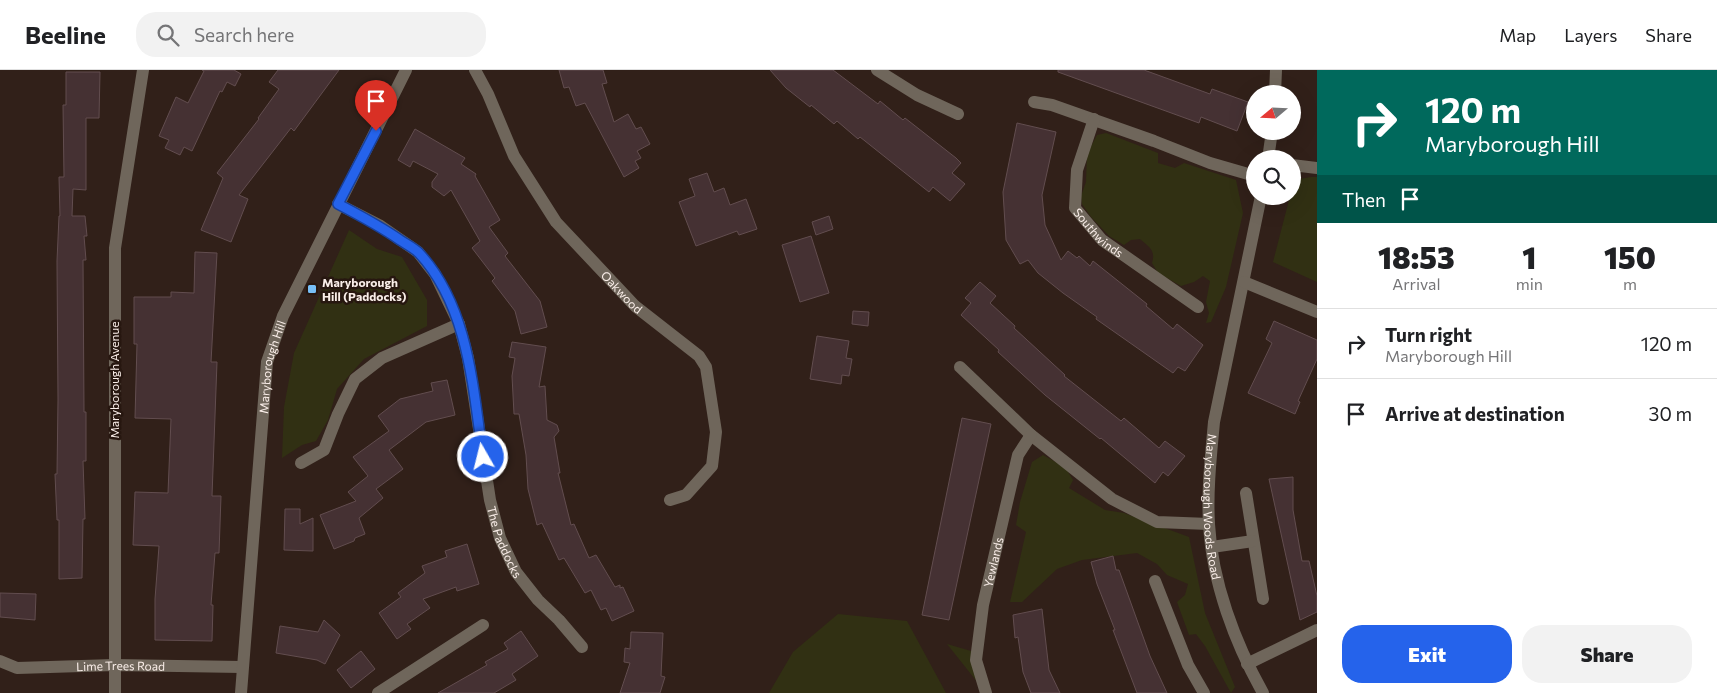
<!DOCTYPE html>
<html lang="en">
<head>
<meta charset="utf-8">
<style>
	body { margin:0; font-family:Commissioner,sans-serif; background:#f2f2f2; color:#202124; height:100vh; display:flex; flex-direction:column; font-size:19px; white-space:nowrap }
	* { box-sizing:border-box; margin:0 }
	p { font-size:16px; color:#757577 }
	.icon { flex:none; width:28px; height:28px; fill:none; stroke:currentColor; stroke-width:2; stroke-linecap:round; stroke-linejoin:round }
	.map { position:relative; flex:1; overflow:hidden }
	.details { display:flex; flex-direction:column; background:#fff; width:400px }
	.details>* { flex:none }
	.hud { background:#00695c; color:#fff; overflow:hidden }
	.needle { width:32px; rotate:251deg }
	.buttons { position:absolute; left:1246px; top:15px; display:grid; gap:10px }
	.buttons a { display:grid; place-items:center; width:55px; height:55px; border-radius:50%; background:#fff; box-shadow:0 5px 20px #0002; font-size:25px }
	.pin { position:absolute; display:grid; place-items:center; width:42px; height:42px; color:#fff; margin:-51px -21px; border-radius:50% 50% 50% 0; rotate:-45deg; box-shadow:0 0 5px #0007 }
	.pin .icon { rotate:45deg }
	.me { position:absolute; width:55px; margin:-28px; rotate:352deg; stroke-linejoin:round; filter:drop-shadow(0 0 4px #0008) }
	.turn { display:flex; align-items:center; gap:18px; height:105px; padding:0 25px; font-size:22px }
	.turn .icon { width:65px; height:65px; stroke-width:2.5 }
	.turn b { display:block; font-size:35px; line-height:42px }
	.then { display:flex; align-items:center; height:48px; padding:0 25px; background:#0003; gap:10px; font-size:19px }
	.eta { display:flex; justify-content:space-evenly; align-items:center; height:85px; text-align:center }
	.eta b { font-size:30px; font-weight:800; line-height:35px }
	.button { display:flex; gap:10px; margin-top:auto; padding:10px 25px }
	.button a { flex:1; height:58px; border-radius:20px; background:#2563eb; color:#fff; font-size:20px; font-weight:800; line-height:58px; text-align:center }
	.button a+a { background:#f2f2f2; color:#202124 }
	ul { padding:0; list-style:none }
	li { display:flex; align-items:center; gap:15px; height:70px; padding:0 25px; border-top:1px solid #e0e0e0 }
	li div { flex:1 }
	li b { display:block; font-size:19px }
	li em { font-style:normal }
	header { display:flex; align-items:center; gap:30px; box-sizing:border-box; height:70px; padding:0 25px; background:#fff; border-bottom:1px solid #e0e0e0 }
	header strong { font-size:24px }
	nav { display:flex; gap:28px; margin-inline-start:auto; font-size:18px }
	.search { width:350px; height:45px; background:#f2f2f2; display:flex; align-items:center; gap:12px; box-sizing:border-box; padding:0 18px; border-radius:20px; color:#757577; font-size:19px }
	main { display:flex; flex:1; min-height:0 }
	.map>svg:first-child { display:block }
	.green { fill:#313013 }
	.building { fill:#453133; stroke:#624d4f }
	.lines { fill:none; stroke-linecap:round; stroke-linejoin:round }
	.minor { stroke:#6f665b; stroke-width:12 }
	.route-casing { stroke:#184099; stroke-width:12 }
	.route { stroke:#2563eb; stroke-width:9 }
	.poi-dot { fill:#78bff7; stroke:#271710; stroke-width:2 }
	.labels { text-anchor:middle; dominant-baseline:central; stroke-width:5; stroke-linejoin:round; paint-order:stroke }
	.street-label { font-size:12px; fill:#faeee9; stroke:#271710 }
	.poi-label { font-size:12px; font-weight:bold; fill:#faeee9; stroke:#271710; text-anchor:start }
</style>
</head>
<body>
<header>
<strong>Beeline</strong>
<div class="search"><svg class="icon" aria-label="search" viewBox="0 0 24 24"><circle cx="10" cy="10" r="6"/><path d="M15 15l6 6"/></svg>Search here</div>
<nav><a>Map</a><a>Layers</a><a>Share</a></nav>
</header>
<main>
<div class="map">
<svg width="1317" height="623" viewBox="0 0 1317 623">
	<rect width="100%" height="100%" fill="#312019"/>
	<path class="green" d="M1106 63 1158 83V93L1175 98 1184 93 1236 110 1243 143 1226 217 1211 252 1206 253 1209 243 1206 232 1210 211 1203 206 1194 212 1181 216 1158 203 1152 193C1156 180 1149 177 1140 169L1131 170 1124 175 1109 166 1091 147 1082 134 1081 126 1086 112 1087 84 1097 65Z
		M1311 107H1317V212L1273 192 1290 126H1292L1294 110Z
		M349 160 377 179 402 187 427 230V256L364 289 337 319 328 350 316 371 302 375 282 388 284 337 294 283Z
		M1043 385 1065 397 1073 410 1069 418 1105 440 1124 443 1189 467 1205 543 1235 617 1231 623 1205 576 1196 564 1189 565 1177 532 1185 525 1188 514 1167 505 1157 494 1137 483 1082 490 1057 499 1022 532H1010L1026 462 1016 455 1020 432 1032 392Z
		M838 544 907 551 946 623H769L793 582Z
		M947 574 971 581 974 583 978 613Z"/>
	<path class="building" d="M202 0H234L241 4 235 16 227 12 222 22 220 21 192 81 184 77 180 85 165 78 169 70 159 66 176 27 188 33 204 1Z
		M278 0H339L294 61 291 58 239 125 248 129 231 172 201 160 223 108 217 103 259 49 258 48 279 19 269 12Z
		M559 0H603L607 13 602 14 614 52 628 44 636 59 641 57 650 74 637 81 641 88 635 91 639 98 624 107 585 33 576 36 569 17 564 18Z
		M770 0H833L878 34 880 31 903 50 905 48 956 88 961 93 952 103 965 114 950 131 933 117 929 122 860 67 858 69 837 51 834 54 811 35 810 37 786 18Z
		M1058 0H1144L1210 24 1212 19 1248 32 1237 61 1201 47 1199 53 1058 2Z
		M66 2H100L99 48H86V120L73 119 72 146H85L87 166H84L86 190H83L84 342H86V391H83L85 449H83L82 508 59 509V450H57L55 404H57L58 330 57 191 59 146H60L59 107H64L63 35H66Z
		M1017 53 1056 62 1042 125 1045 155 1061 190 1068 181 1077 188 1079 186 1090 196 1093 191 1147 234 1146 236 1173 259 1177 254 1203 275 1185 301 1178 297 1173 303 1096 249 1097 247 1063 223 1038 203 1028 190 1020 194 1006 170 1003 122Z
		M415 59 465 88 461 94 476 104 475 106 500 150 489 157 508 183 505 186 540 231 547 257 521 264 515 241 492 211 495 208 472 178 480 171 451 120 444 126 432 117V112L438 104 413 91 410 97 398 90Z
		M707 103 714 122 724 118 730 135 746 129 757 159 739 165 737 161 696 176 679 132 695 126 689 109Z
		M829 146 833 159 816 165 812 152Z
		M811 166 829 223 800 232 782 175Z
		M195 182 217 183 211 292H217L212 426H221L219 483H215L211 535H213L212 571 155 570V529L159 476 133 475 135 422 168 423 171 349 135 348 137 274H134V227H171V222L194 223Z
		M980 212 996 226 990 233 1015 256 1014 258 1065 305 1064 306 1121 351 1124 348 1159 378 1165 371 1185 386 1168 406 1163 402 1155 413 1101 368 1100 369 1045 325 998 282 999 280 961 245 971 233 965 228Z
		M853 241 869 242 868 256 852 254Z
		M1274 251 1317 270V289L1298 331 1300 332 1295 344 1248 323 1272 273 1266 269Z
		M817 266 849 271 846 288 852 289 849 306 842 305 841 314 810 309Z
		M512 272 546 277 539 317 545 316 547 350 557 355 559 361 554 367 560 403H558L571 455 574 454 589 488 596 485 615 517 620 515V518L623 517 634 541 612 551 606 538 601 540 591 520 585 523 564 488 559 490 542 453 537 455 528 419 526 385 519 344H514L512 306 515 288 509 287Z
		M447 310 455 345 426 352 389 380 403 399 376 419 383 428 359 448 365 464 355 468 354 471 334 479 320 445 356 431 348 422 368 406 353 387 389 361 378 346 400 329 433 321 431 313Z
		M962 348 991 354 949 550 922 545Z
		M1293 407V440L1302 491H1309L1317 526V542L1300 550 1269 409Z
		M285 439H300V454L313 448V481L284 480Z
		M467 474 479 514 457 521 456 517 423 529 430 538 407 554 411 559 397 569 379 543 401 527 398 523 425 503 422 496 447 487 445 481Z
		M1113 486 1116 500H1119L1150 586 1167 623H1137L1113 560H1115L1097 514 1091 492Z
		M0 523 36 524 35 550 0 547Z
		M1042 539 1049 600 1060 623H1031L1023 602 1018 567 1015 568 1013 545Z
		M324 550 340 565 325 594 317 590 276 583 280 556 318 562Z
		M521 561 538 586 512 604 516 610 494 623H438L487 595 485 592 508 579 504 573Z
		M631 562 663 563 661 606 665 607 660 623H620L630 593 624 592 625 578 630 579Z
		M361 581 375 599 351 618 337 600Z"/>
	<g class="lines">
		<g class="minor">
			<path id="s1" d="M475 0 488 24 514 86 556 152 635 236 699 286 706 297 716 362 712 396 686 425 670 430"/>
			<path d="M877 0 917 25 958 44"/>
			<path d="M1275 24 1276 0"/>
			<path d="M1034 32 1052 35 1154 71 1210 93 1255 106"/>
			<path id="s2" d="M1094 49 1077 100 1075 138 1102 170 1198 237"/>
			<path d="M1268 89 1272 61"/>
			<path d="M1292 95 1317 98"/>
			<path id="s3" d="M1261 126 1214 352C1211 385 1207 420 1209 454 1212 512 1235 573 1263 623"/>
			<path id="s4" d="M338 134 379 155 418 182 435 204 459 254 468 288 490 430 500 468 516 502 538 530 559 550 582 577"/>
			<path d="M1244 212 1317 242"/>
			<path d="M960 297 1031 365 1112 429 1157 452 1209 454"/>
			<path d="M301 393 324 380 338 344 355 309 382 288 459 254"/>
			<path d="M1246 423 1263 529"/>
			<path d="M1212 477 1253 471"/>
			<path d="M1155 511 1188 595 1204 623"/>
			<path id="s5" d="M0 591 17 598 114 595 242 597"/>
			<path d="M1247 594 1317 560"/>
			<path d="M115 623V178L143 0"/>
			<path id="s6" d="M241 623 267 292 283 246 406 0"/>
			<path d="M378 623 483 555"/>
			<path id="s7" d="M986 623 976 590 983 535 1018 385 1031 365"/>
		</g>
	</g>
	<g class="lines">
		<defs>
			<path id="route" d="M376 61 338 134C359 145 380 156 400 170 406 174 414 178 419 183 469 237 473 319 483 387"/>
		</defs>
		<use href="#route" class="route-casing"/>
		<use href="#route" class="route"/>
	</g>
	<rect class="poi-dot" x="307" y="214" width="10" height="10" rx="2.5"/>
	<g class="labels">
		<g class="street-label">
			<text stroke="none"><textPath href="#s2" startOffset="126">Southwinds</textPath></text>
			<text stroke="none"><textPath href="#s1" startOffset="269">Oakwood</textPath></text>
			<text stroke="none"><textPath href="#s6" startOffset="328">Maryborough Hill</textPath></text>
			<text transform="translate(114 310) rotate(-90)">Maryborough Avenue</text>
			<text stroke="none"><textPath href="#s3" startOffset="316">Maryborough Woods Road</textPath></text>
			<text stroke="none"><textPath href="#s4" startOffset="400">The Paddocks</textPath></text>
			<text stroke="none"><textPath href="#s7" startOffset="134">Yewlands</textPath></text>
			<text stroke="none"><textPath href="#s5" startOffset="122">Lime Trees Road</textPath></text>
		</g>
		<g class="poi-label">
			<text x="322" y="212">Maryborough<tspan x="322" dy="14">Hill (Paddocks)</tspan></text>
		</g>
	</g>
</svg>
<div class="buttons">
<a><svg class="needle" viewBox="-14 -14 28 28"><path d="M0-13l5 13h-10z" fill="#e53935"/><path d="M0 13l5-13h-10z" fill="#757577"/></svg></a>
<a><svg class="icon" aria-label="search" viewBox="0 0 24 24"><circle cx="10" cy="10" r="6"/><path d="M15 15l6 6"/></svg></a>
</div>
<div class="pin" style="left:376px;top:61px;background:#d93025"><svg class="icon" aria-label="arrive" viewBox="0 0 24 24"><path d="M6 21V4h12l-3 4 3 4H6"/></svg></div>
<svg class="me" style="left:483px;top:387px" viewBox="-20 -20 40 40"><circle r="17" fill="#2563eb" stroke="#fff" stroke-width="3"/><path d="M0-11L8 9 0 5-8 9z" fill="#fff"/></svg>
</div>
<section class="details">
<div class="hud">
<div class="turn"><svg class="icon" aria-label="right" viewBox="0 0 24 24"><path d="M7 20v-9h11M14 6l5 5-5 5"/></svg><div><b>120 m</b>Maryborough Hill</div></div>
<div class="then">Then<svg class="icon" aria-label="arrive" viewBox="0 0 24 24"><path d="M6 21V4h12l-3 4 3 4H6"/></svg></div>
</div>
<div class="eta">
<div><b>18:53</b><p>Arrival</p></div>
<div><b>1</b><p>min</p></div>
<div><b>150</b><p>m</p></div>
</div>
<ul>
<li><svg class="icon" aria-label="right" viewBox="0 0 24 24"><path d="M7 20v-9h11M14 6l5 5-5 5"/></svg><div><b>Turn right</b><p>Maryborough Hill</p></div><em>120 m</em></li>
<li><svg class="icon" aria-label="arrive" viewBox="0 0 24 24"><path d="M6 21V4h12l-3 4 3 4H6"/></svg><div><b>Arrive at destination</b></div><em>30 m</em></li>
</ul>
<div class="button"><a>Exit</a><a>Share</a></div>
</section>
</main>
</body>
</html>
